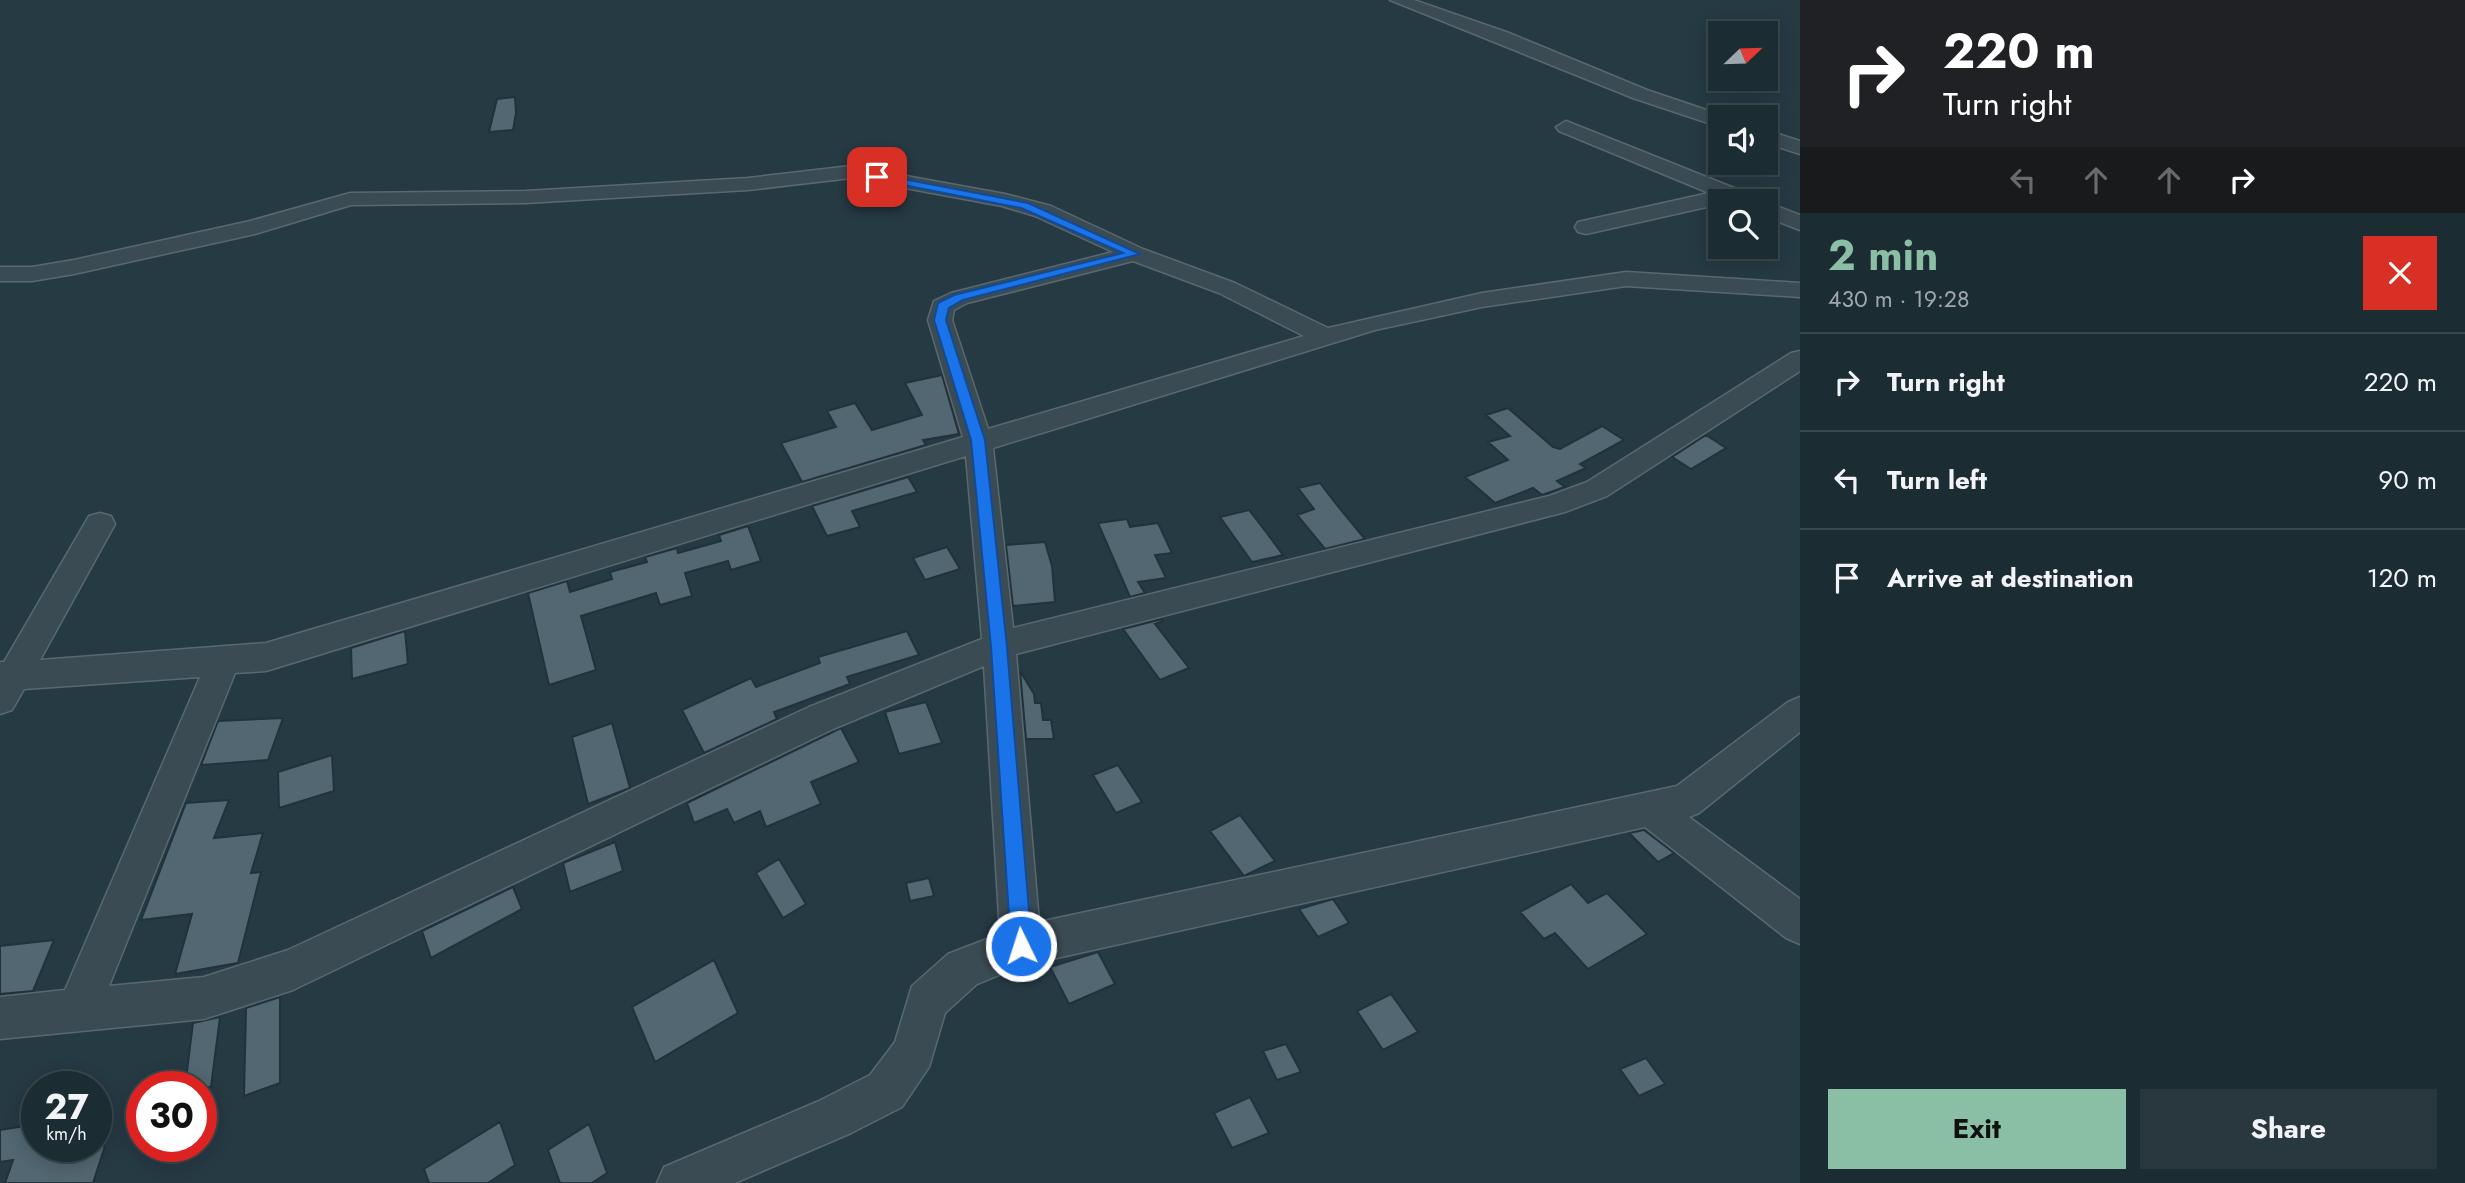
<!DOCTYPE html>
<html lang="en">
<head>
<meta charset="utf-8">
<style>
	body { margin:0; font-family:Jost,sans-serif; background:#29383f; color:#f1f3f6; height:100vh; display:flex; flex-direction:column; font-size:26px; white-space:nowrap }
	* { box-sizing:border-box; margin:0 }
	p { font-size:23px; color:#a0a7ac }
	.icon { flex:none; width:38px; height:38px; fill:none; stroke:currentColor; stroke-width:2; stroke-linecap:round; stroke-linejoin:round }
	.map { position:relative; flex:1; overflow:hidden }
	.details { display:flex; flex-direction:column; background:#1c2c33; width:665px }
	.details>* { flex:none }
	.banner { background:#202124; color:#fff; overflow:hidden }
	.needle { width:46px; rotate:67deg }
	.tools { position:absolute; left:1708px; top:21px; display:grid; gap:14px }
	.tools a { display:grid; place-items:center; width:70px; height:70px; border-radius:0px; background:#1c2c33; box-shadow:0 4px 18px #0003,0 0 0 2px #3a484e; font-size:35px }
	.speed { position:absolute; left:21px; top:1071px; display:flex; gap:14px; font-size:35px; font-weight:700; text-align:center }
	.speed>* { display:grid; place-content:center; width:91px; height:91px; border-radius:50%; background:#1c2c33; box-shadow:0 4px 18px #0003,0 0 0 2px #3a484e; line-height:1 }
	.speed small { font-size:18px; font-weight:400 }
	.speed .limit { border:10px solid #d22; background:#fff; color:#111 }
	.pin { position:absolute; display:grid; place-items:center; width:60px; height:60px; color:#fff; margin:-30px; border-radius:14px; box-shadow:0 4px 10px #0006 }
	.me { position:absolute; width:77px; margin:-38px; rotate:356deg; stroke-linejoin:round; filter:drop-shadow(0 0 5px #0008) }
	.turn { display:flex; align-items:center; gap:24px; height:147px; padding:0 28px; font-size:32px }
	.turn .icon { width:91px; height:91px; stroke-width:2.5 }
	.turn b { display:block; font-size:49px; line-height:60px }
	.lanes { display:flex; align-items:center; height:66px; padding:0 28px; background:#0003; justify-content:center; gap:35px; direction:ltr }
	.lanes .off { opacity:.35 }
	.round { display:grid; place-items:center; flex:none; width:74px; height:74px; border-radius:0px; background:#29383f }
	.head { display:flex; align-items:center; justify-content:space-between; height:119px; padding:0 28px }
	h1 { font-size:42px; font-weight:700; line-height:52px; color:#8abfa5 }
	.action { display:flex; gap:14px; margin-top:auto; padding:14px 28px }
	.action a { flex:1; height:80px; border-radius:0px; background:#8abfa5; color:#111; font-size:28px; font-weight:700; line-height:80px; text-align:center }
	.action a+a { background:#29383f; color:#f1f3f6 }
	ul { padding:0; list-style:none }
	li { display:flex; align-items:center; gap:21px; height:98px; padding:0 28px; border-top:2px solid #3a484e }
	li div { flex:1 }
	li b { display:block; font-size:26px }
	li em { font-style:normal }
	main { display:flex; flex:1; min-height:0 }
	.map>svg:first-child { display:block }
	.building { fill:#526771; stroke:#21323b; stroke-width:2 }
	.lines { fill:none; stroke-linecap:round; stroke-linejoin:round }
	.minor-casing { stroke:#596871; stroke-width:3 }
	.minor { fill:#3b4b54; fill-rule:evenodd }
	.route { fill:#1a73e8; stroke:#114b97; stroke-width:2 }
</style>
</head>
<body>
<main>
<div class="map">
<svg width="1800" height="1183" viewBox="0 0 1800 1183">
	<rect width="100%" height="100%" fill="#263a44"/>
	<path class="building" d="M515 97 516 113 513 130 489 132 497 99Z
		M942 375 959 434 923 440 926 445 802 482 781 443 836 427 827 411 855 403 872 430 922 415 905 383Z
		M1508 408 1553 447 1560 449 1602 426 1624 440 1580 464 1586 468 1557 481 1565 487 1542 495 1533 488 1495 503 1465 477 1508 460 1488 442 1510 436 1486 415Z
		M1706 435 1726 448 1691 469 1672 457Z
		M908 477 917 492 852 511 860 527 827 536 812 506Z
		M1320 483 1336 504 1365 539 1325 549 1297 515 1314 509 1298 488Z
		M1249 510 1266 532 1283 555 1252 562 1220 517Z
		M1127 519 1130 527 1158 523 1172 553 1155 555 1166 578 1138 582 1145 593 1130 597 1098 523Z
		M748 526 761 561 731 570 728 561 685 573 692 596 660 605 656 593 581 616 596 670 549 685 528 593 567 581 570 592 612 579 610 572 647 562 645 557 677 548 678 553 721 541 719 535Z
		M1045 542 1052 566 1055 602 1013 606 1006 545Z
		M947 547 960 569 925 580 913 558Z
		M1162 619 1163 621 1155 624 1189 668 1160 680 1123 629Z
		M405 631 408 664 352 679 351 648Z
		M907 631 919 655 847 677 850 684 774 712 777 719 704 753 682 710 751 678 756 687 820 663 818 657Z
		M1020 671 1034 694 1035 703H1041L1043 720H1051L1054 739H1026Z
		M926 702 942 743 899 754 885 712Z
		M283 718 268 760 201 765 218 721Z
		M612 723 630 788 588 804 572 737Z
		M841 728 859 762 811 782 821 804 766 827 760 811 734 823 727 809 694 823 687 803Z
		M332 755 334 791 279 808 278 772Z
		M1118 765 1142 802 1116 813 1093 775Z
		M229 800 214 838 263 833 251 873 261 872 238 963 175 974 192 914 141 920 186 803Z
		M1240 815 1275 861 1244 876 1210 831Z
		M1644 830 1674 853 1658 862 1629 833Z
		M615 842 623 871 570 892 563 863Z
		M779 859 806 904 783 918 756 873Z
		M929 878 934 896 910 901 906 883Z
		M1571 884 1588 903 1607 893 1647 934 1588 969 1555 933 1544 939 1520 912Z
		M513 887 522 909 431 958 422 931Z
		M1333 899 1349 923 1318 937 1299 909Z
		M54 940 33 991 0 994V946Z
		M1098 952 1115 984 1069 1004 1050 967Z
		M714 960 738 1013 655 1062 632 1007Z
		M1391 994 1418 1032 1383 1050 1357 1011Z
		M280 997V1083L244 1096 246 1008Z
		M220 1017 211 1087H185L193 1023Z
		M1286 1044 1301 1072 1277 1080 1263 1051Z
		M1646 1058 1665 1084 1639 1096 1620 1069Z
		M1250 1097 1269 1133 1232 1148 1214 1113Z
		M500 1122 515 1165 488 1183H429L424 1169Z
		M37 1124V1146H105L93 1183H5L13 1160 0 1162V1130Z
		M589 1124 607 1173 592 1183H560L548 1150Z"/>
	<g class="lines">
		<defs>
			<path id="minor" d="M1390 0H1414L1509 33 1647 90 1727 117H1720V127L1633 98Z
				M1566 121 1754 196 1757 201H1720V204L1586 234 1578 232 1575 227 1578 222 1709 193 1559 131 1556 127Z
				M1766 130 1800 141V154L1766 143Z
				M851 166 1005 194 1051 206 1143 249 1235 283 1328 328 1482 293 1626 272 1800 283V297L1626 286 1482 307 1375 330 993 448 1013 628 1549 496 1587 482 1791 353 1800 351V371L1607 496 1565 512 1016 654 1039 922 1677 786 1788 702 1800 697V732L1699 813 1689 817 1800 899V944L1786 938 1645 827 1021 966 977 984 945 1013 929 1067 902 1107 851 1133 735 1183H657L664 1167 819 1101 870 1075 895 1042 912 986 948 954 1000 934 984 666 833 729 293 990 204 1019 0 1039V997L65 990 200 677 24 689 12 710 0 714V662H4L89 516 100 513 111 516 115 524 40 660 266 643 963 437 928 320 934 301 951 293 1113 252 1035 216 1002 206 851 178 748 190 526 203 351 205 255 234 74 274 32 281H0V267H32L74 260 250 221 350 193 526 191 748 178ZM1133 261 1219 293 1304 336 988 429 952 320 954 310 967 303ZM966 456 982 639 809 707 288 950 204 977 109 986 235 673 266 671Z
				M1766 202 1800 215V230L1766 217Z"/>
		</defs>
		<use href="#minor" class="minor-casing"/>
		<use href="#minor" class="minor"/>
	</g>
	<path class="route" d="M877 174 1028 203 1140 254 963 300 949 308 946 320 985 440 1007 647 1032 946 1029 953 1021 956 1014 953 1011 946 991 647 971 440 934 320 938 303 954 295 1123 253 1021 208 873 179 871 177Z"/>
</svg>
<div class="tools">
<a><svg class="needle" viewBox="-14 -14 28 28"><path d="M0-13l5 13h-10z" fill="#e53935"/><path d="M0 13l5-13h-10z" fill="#a0a7ac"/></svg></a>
<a><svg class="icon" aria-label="sound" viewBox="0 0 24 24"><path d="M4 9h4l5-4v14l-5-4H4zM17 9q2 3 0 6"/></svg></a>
<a><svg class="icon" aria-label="search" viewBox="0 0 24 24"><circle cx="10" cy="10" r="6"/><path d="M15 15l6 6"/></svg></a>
</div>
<div class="speed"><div>27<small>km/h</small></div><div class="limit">30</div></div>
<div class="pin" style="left:877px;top:177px;background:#d93025"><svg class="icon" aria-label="arrive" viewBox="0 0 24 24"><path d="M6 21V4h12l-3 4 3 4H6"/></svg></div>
<svg class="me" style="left:1021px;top:946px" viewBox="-20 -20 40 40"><circle r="17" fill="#1a73e8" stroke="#fff" stroke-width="3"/><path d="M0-11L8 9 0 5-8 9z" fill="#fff"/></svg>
</div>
<section class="details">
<div class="banner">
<div class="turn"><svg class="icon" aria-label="right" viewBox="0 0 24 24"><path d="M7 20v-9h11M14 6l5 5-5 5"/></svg><div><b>220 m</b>Turn right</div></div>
<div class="lanes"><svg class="icon off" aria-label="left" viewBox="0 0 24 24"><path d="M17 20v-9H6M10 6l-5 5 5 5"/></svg><svg class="icon off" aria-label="ahead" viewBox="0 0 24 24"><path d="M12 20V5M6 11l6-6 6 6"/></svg><svg class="icon off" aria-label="ahead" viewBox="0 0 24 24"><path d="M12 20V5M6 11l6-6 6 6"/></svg><svg class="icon" aria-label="right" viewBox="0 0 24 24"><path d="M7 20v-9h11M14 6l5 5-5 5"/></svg></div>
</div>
<div class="head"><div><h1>2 min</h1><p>430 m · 19:28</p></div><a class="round" style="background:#d93025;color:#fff"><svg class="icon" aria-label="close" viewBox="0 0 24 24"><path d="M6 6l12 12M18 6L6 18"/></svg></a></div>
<ul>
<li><svg class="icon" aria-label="right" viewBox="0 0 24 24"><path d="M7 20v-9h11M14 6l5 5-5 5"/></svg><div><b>Turn right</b></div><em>220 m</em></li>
<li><svg class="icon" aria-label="left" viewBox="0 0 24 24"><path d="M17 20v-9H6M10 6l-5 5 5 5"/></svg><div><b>Turn left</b></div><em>90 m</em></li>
<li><svg class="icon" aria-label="arrive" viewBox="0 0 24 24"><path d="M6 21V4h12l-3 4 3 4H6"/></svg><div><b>Arrive at destination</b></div><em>120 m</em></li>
</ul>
<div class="action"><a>Exit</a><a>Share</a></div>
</section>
</main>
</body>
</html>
